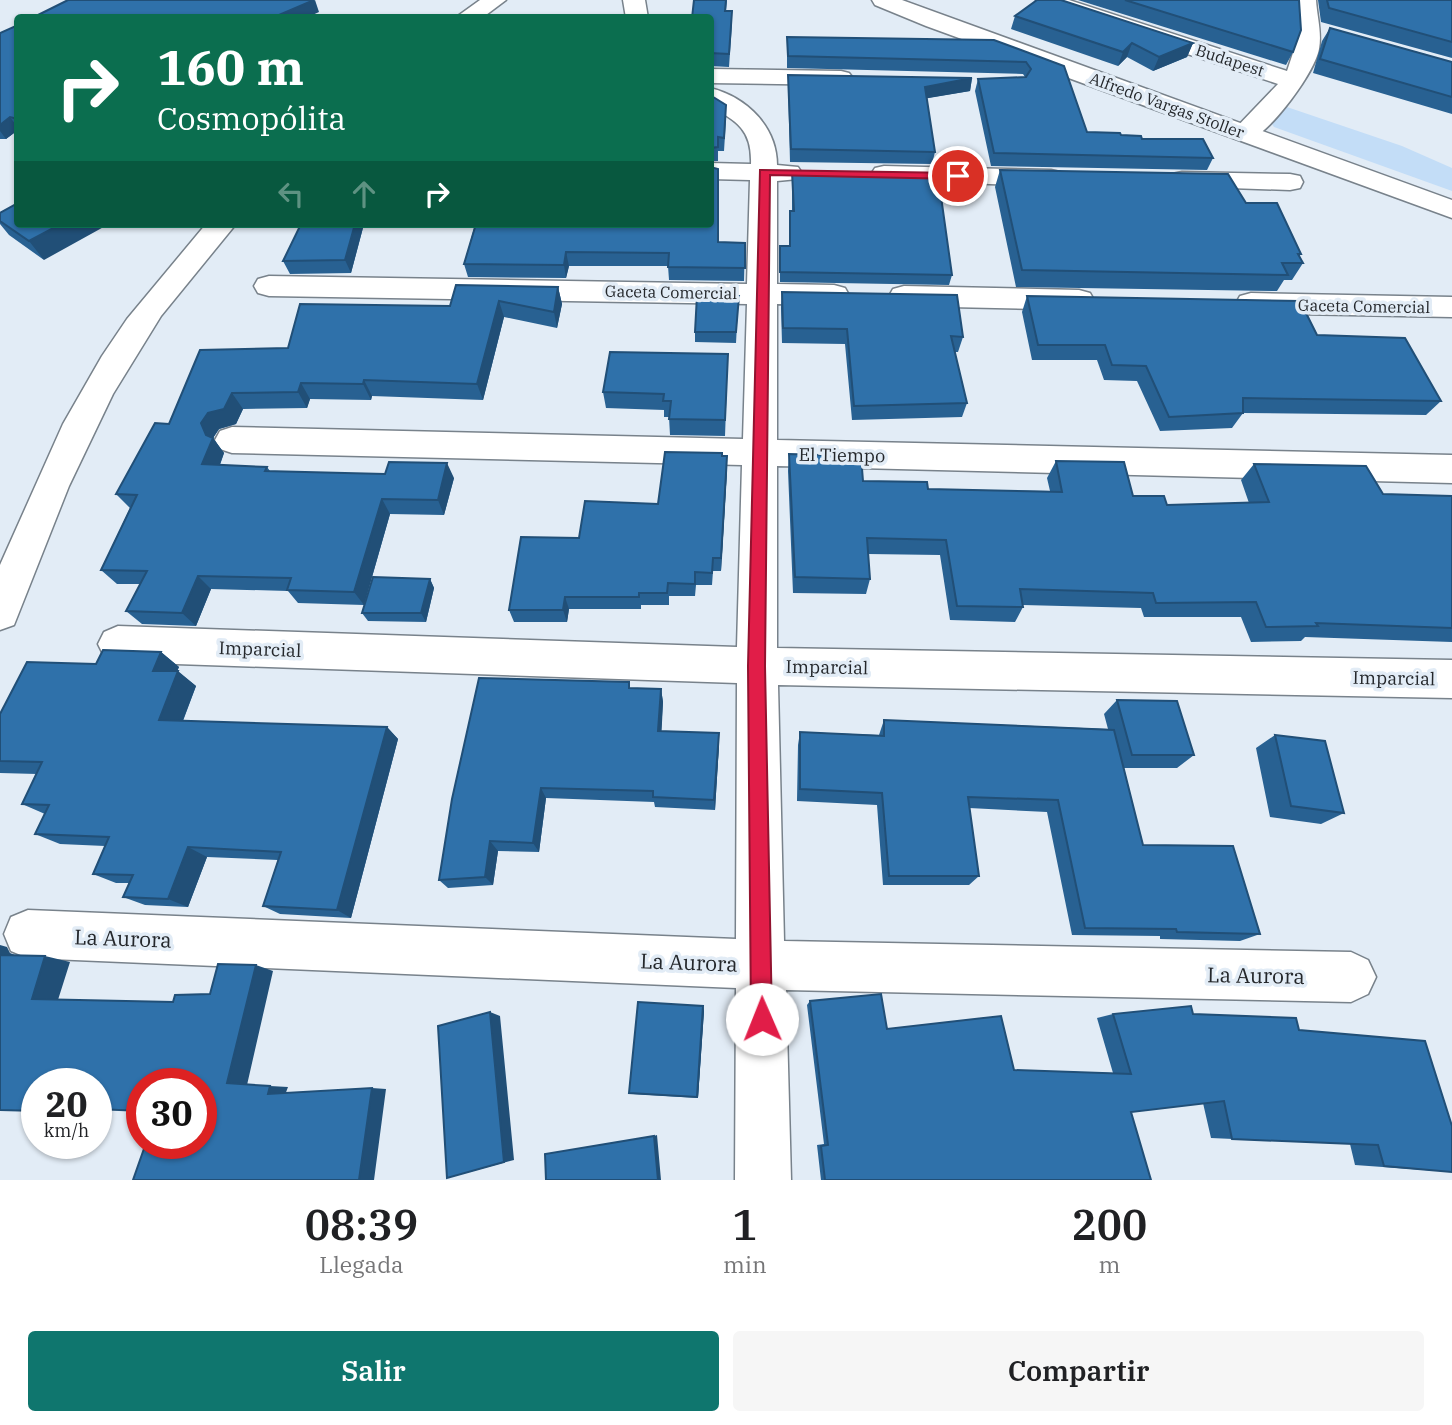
<!DOCTYPE html>
<html lang="es">
<head>
<meta charset="utf-8">
<style>
	body { margin:0; font-family:"IBM Plex Serif",serif; background:#f6f6f6; color:#202124; height:100vh; display:flex; flex-direction:column; font-size:26px; white-space:nowrap }
	* { box-sizing:border-box; margin:0 }
	p { font-size:23px; color:#757577 }
	.icon { flex:none; width:38px; height:38px; fill:none; stroke:currentColor; stroke-width:2; stroke-linecap:round; stroke-linejoin:round }
	.map { position:relative; height:1180px; overflow:hidden }
	.sheet { display:flex; flex-direction:column; background:#fff; flex:1 }
	.sheet>* { flex:none }
	.banner { position:absolute; left:14px; top:14px; width:700px; height:214px; border-radius:7px; box-shadow:0 2px 5px #0004; background:#0b6e4f; color:#fff; overflow:hidden }
	.speed { position:absolute; left:21px; top:1068px; display:flex; gap:14px; font-size:35px; font-weight:700; text-align:center }
	.speed>* { display:grid; place-content:center; width:91px; height:91px; border-radius:50%; background:#fff; box-shadow:0 2px 5px #0004; line-height:1 }
	.speed small { font-size:18px; font-weight:400 }
	.speed .limit { border:10px solid #d22; background:#fff; color:#111 }
	.pin { position:absolute; display:grid; place-items:center; width:60px; height:60px; color:#fff; margin:-30px; border:4px solid #fff; border-radius:50%; box-shadow:0 2px 7px #0007 }
	.me { position:absolute; width:77px; margin:-38px; rotate:359deg; stroke-linejoin:round; filter:drop-shadow(0 0 5px #0008) }
	.turn { display:flex; align-items:center; gap:24px; height:147px; padding:0 28px; font-size:32px }
	.turn .icon { width:91px; height:91px; stroke-width:2.5 }
	.turn b { display:block; font-size:49px; line-height:60px }
	.lanes { display:flex; align-items:center; height:66px; padding:0 28px; background:#0003; justify-content:center; gap:35px; direction:ltr }
	.lanes .off { opacity:.35 }
	.eta { display:flex; justify-content:space-evenly; align-items:center; height:119px; text-align:center }
	.eta b { font-size:42px; font-weight:600; line-height:49px }
	.primary-button { display:flex; gap:14px; margin-top:auto; padding:14px 28px }
	.primary-button a { flex:1; height:80px; border-radius:7px; background:#0f766e; color:#fff; font-size:28px; font-weight:600; line-height:80px; text-align:center }
	.primary-button a+a { background:#f6f6f6; color:#202124 }
	.map>svg:first-child { display:block }
	.green { fill:#c3ddf7 }
	.lines { fill:none; stroke-linecap:round; stroke-linejoin:round }
	.street-casing { stroke:#78828b; stroke-width:3 }
	.secondary-casing { stroke:#78828b; stroke-width:3 }
	.primary-casing { stroke:#78828b; stroke-width:3 }
	.street { fill:#fff; fill-rule:evenodd }
	.secondary { fill:#fff; fill-rule:evenodd }
	.primary { fill:#fff; fill-rule:evenodd }
	.wall { fill:#286192 }
	.shaded-wall { fill:#214f77 }
	.building { fill:#2f71aa; stroke:#214f77; stroke-width:2 }
	.route { fill:#e11d48; stroke:#92132f; stroke-width:2 }
	.labels { text-anchor:middle; dominant-baseline:central; stroke-width:7; stroke-linejoin:round; paint-order:stroke }
	.far-street-label { font-size:16px; fill:#24272b; stroke:#e2ecf6 }
	.street-label { font-size:18px; fill:#24272b; stroke:#e2ecf6 }
	.near-street-label { font-size:21px; fill:#24272b; stroke:#e2ecf6 }
</style>
</head>
<body>
<div class="map">
<svg width="1452" height="1180" viewBox="0 0 1452 1180">
	<rect width="100%" height="100%" fill="#e2ecf6"/>
	<path class="green" d="M1284 106 1402 146 1452 168V191L1274 127 1270 121Z"/>
	<g class="lines">
		<defs>
			<path id="street" d="M623 0H645L648 18H626Z
				M1036 0H1069L1287 71 1296 44 1294 0H1316C1317 16 1322 33 1319 49 1315 72 1272 130 1251 139 1245 141 1241 140 1235 138L1231 133 1278 84 1039 5Z
				M710 69 841 71 849 73 853 78 849 83 841 85 710 83Z
				M710 88C747 97 777 127 777 165L798 167 802 173 798 179 777 181V284L834 285 845 288 849 295 845 302 834 305 777 304V440L1452 455V483L777 466V648L1452 660V698L778 685 784 941 1351 952 1368 960 1376 977 1368 994 1351 1002 786 990 791 1180H735L736 988 28 958 11 951 4 934 11 917 28 910 736 939 737 683 118 662 104 656 98 644 104 632 118 626 737 647 742 465 232 453 220 449 215 440 220 431 232 427 743 439 747 304 269 296 258 293 254 286 258 279 269 276 747 284 750 180 710 179V163L751 164C752 130 738 122 710 106Z
				M884 166 1051 170 1060 172 1064 178 1060 184 1051 186 875 180 871 174 875 168Z
				M1182 172 1290 174 1300 176 1303 182 1300 188 1290 190 1172 186 1169 180 1172 174Z
				M904 286 1079 290 1090 293 1094 300 1090 307 1079 310 904 306 893 303 889 296 893 289Z
				M1251 293 1452 297V317L1251 313 1240 310 1236 303 1240 296Z"/>
			<path id="secondary" d="M872 0H902L1452 200V218L926 26 875 5Z"/>
			<path id="primary" d="M480 0H506L482 18H455Z
				M206 224H236L161 316 113 394 69 486 14 625 0 630V565L63 424 102 356 127 319Z"/>
		</defs>
		<use href="#street" class="street-casing"/>
		<use href="#secondary" class="secondary-casing"/>
		<use href="#primary" class="primary-casing"/>
		<use href="#street" class="street"/>
		<use href="#secondary" class="secondary"/>
		<use href="#primary" class="primary"/>
	</g>
	<path class="wall" d="M694 0H727L726 11 732 24 729 67 710 66V18Z
		M1078 0H1299L1293 52 1286 65Z
		M1318 0H1452V58L1321 22Z
		M1015 16 1193 43 1187 57 1153 71 1127 57 1118 66 1011 29Z
		M18 25V130L6 139H0V33Z
		M1330 28 1452 62V114L1313 73 1322 41Z
		M787 37 1064 66 1087 132 1121 135 1142 139 1213 158 1207 170 991 166 975 91 978 79 1025 77 1023 74 787 68Z
		M788 75 972 78 970 91 927 98 935 152 932 164 790 162 788 87Z
		M710 95 726 119 724 151H718V161H710Z
		M1000 170 1246 203 1301 254 1299 257 1303 263 1292 280H1284L1277 291 1016 287 995 187Z
		M792 172 952 275 949 285 780 282V246H789L790 211H792Z
		M18 203 44 260 9 235 0 224V213Z
		M301 224H364L351 273 290 274 283 261Z
		M437 224H710L718 242 745 243 744 281 669 280 668 266H569L566 278 468 277 464 264 474 228 438 227Z
		M558 287 562 304 557 328 504 317 483 400 372 396 371 400 310 399 307 408 243 409 236 424 219 429 213 438 224 453 220 465 267 467 270 471 454 478 444 515 390 514 364 605 298 603 288 591 211 589 196 626 142 624 126 611 140 584H117L101 570 130 508 116 494 169 424 288 348 450 306Z
		M782 292 963 337 958 352H955L967 403 962 417 852 420 845 344 782 343 781 308Z
		M1027 296 1317 335 1441 401 1426 415 1243 413 1232 428 1160 431 1137 381 1104 380 1097 360H1032L1022 312Z
		M738 306 736 343 695 342V332Z
		M728 354 725 436 670 435 669 417H664V410L606 408 603 392Z
		M789 454 863 481 928 489 1050 491 1047 478 1056 461 1133 496 1167 505 1249 503 1241 480 1254 464 1383 494 1452 496V642L1305 637 1301 641 1251 642 1241 617H1144L1141 608 1023 605V607L1015 622 950 620 940 555 868 554 870 579 866 594 793 593 788 471Z
		M722 456H727V470L721 571H713L712 585H696L695 596H669V605H641V609H569L567 622H514L509 610 579 538 658 504Z
		M430 579 434 588 426 622 368 621 362 613Z
		M161 652 179 667 177 671 196 686 183 721 387 727 398 739 351 918 280 914 263 906 278 860 207 857 188 907 145 905 123 897 129 883H116L93 874 105 846 60 844 35 834 45 814 22 804 37 774 0 773V714L96 664Z
		M630 688 661 689 663 702 661 731 719 745 715 810 655 807 654 802 546 798 539 852 498 851 493 885 448 888 439 880Z
		M1117 700 1194 755 1177 768H1124L1143 845 1260 934 1240 941 1160 939V936L1072 935 1047 812 969 808 979 876 969 885H883L877 805 797 801 798 745 800 732 879 735 884 720 1108 729 1104 714Z
		M1275 735 1344 813 1321 824 1270 817 1256 748Z
		M810 1001 887 1029 1014 1070 1113 1073 1097 1018 1113 1014H1193L1299 1030 1452 1172 1355 1165 1350 1144 1211 1138 1203 1103 1131 1112 1151 1180H821L817 1145 824 1144 807 1005Z
		M703 1006 704 1011 698 1098 633 1094 629 1093Z"/>
	<path class="shaded-wall" d="M315 0 319 12 306 18 272 17Z
		M1132 43 1127 57 1118 66 1123 52Z
		M1193 43 1187 57 1153 71 1159 57Z
		M972 78 970 91 923 99 925 87Z
		M10 117 18 128V130L6 139 0 131V125Z
		M61 224H109L44 260 29 241Z
		M355 224H364L351 273 345 260Z
		M566 252 569 266 566 278 564 265Z
		M558 287 562 304 557 328 554 312Z
		M499 301 504 317 483 400 477 384Z
		M364 380 372 396 371 400 363 384Z
		M301 383 310 399 307 408 298 392Z
		M232 393 243 409 236 424 219 429 213 438 224 453 214 480 202 464 206 435 201 423 208 413Z
		M727 456V470L721 571V558Z
		M447 463 454 478 444 515 438 500Z
		M382 499 390 514 364 605 354 592Z
		M198 576 211 589 196 626 182 613Z
		M430 579 434 588 426 622 421 613Z
		M565 597 569 609 567 622 563 610Z
		M161 652 179 667 171 685 153 671Z
		M178 671 196 686 178 733 159 720Z
		M661 689 663 702 661 743 658 731Z
		M387 727 398 739 351 918 337 910Z
		M719 733V745L715 810 714 800Z
		M541 788 546 798 539 852 533 843Z
		M490 841 498 851 493 885 485 877Z
		M188 847 207 857 188 907 168 899Z
		M0 945 7 947 10 953 22 958 0 956Z
		M45 956 70 962 57 1003 32 999Z
		M256 965 273 971 247 1085 227 1083Z
		M703 1006 704 1011 698 1098 697 1097Z
		M490 1012 500 1016 514 1160 447 1178Z
		M270 1086 288 1087 285 1095 268 1094Z
		M372 1088 386 1089 374 1180H359Z
		M657 1135 661 1180H658L654 1136Z"/>
	<path class="building" d="M68 0H314L272 18H32Z
		M694 0H726L725 11H732L729 54 710 53V18H692Z
		M1037 0H1061L1193 43 1159 57 1132 43 1123 52 1015 16Z
		M1125 0H1299L1301 30 1293 52Z
		M1327 0H1452V42L1329 8Z
		M18 25V119L10 117 0 125V33Z
		M1330 28 1452 62V97L1320 59Z
		M787 37 994 40 1064 66 1087 132 1120 133 1121 135 1141 136 1142 139H1203L1213 158 994 153 978 79 1026 77 1031 69 1026 62 788 56Z
		M788 75 972 78 925 87 935 152 791 149Z
		M710 95 726 105 724 138 718 137V147L710 148Z
		M710 167 718 169V242L745 243V268L668 267 669 253 566 252 564 265 464 264 476 224H710Z
		M1000 170 1228 174 1246 203H1277L1301 254H1298L1303 263H1282L1288 275 1022 270Z
		M792 172 938 175 952 275 780 272V246H790V211H794Z
		M18 203V224H61L29 241 0 221V213Z
		M301 224H355L345 260 283 261Z
		M456 285 558 287 554 312 499 301 477 384 364 380 363 384 301 383 298 392 232 393 224 409 208 413 201 423 206 435 213 438 202 464 267 467 265 471 385 474 389 462 447 463 438 500 382 499 354 592 287 590 291 578 198 576 182 613 126 611 147 571 101 570 137 495 116 494 155 423 169 424 200 350 288 348 300 304 450 306Z
		M782 292 957 295 963 337 951 336 967 403 854 406 847 329 783 328Z
		M697 295 739 296 736 332H695Z
		M1027 296 1300 301 1317 335 1405 338 1441 401 1243 398V413L1169 417 1146 366 1112 365 1105 345H1038Z
		M610 352 728 354 725 420 669 419 671 401H663L664 394 603 392Z
		M665 452 722 453V456H727L721 558H713L712 573 695 572V584L668 583 667 593H639V597H565L563 610H509L521 537 579 538 585 501 658 504Z
		M789 454 861 456 863 481 927 482 928 489 1062 492 1056 461 1124 462 1133 496H1164L1167 505 1269 502 1254 464 1366 466 1383 494 1452 496V628L1316 623 1318 626 1266 627 1256 602 1156 603 1153 593 1020 589 1023 607 957 606 946 540 867 538 870 579 795 577Z
		M373 577 430 579 421 613H362Z
		M103 650 161 652 153 671H178L159 720 387 727 337 910 263 906 281 852 188 847 168 899 123 897 133 875 93 874 109 837 35 834 49 805 22 804 42 762 0 761V714L27 662 96 664Z
		M479 678 629 682V688L661 689 658 731 719 733 714 800 653 797V791L541 788 533 843 490 841 485 877 439 880 452 799Z
		M1117 700 1177 701 1194 755H1132Z
		M884 720 1114 730 1143 845 1233 846 1260 934 1177 932 1176 929 1085 928 1058 800 968 797 979 876H889L882 793 800 789V732L884 736Z
		M1275 735 1325 741 1344 813 1291 806Z
		M0 955 45 956 32 999 173 1002 175 995 210 994 218 964 256 965 227 1083 270 1086 268 1094 372 1088 359 1180H133L146 1143H201V1083H142V1111L96 1109V1083H37V1111L0 1110Z
		M881 994 887 1029 1001 1016 1014 1070 1131 1074 1113 1014 1191 1006 1193 1014 1296 1018 1299 1030 1425 1041 1452 1126V1172L1384 1166 1378 1145 1232 1139 1224 1101 1131 1112 1151 1180H825L821 1146 828 1145 810 1001Z
		M638 1002 703 1006 697 1097 629 1093Z
		M490 1012 504 1162 447 1178 438 1026Z
		M654 1136 658 1180H546L545 1154Z"/>
	<path class="route" d="M760 170 958 173 964 176 958 179 770 175 765 666 772 1019 769 1026 762 1029 754 1026 751 1019 748 666Z"/>
	<g class="labels">
		<g class="far-street-label">
			<text transform="translate(1230 60) rotate(18)">Budapest</text>
			<text transform="translate(1167 105) rotate(20)">Alfredo Vargas Stoller</text>
			<text transform="translate(671 292) rotate(1)">Gaceta Comercial</text>
			<text transform="translate(1364 306) rotate(1)">Gaceta Comercial</text>
		</g>
		<g class="street-label">
			<text transform="translate(842 455) rotate(1)">El Tiempo</text>
			<text transform="translate(260 649) rotate(2)">Imparcial</text>
			<text transform="translate(827 667) rotate(1)">Imparcial</text>
			<text transform="translate(1394 678) rotate(1)">Imparcial</text>
		</g>
		<g class="near-street-label">
			<text transform="translate(123 938) rotate(2)">La Aurora</text>
			<text transform="translate(689 962) rotate(2)">La Aurora</text>
			<text transform="translate(1256 975) rotate(1)">La Aurora</text>
		</g>
	</g>
</svg>
<div class="speed"><div>20<small>km/h</small></div><div class="limit">30</div></div>
<div class="pin" style="left:958px;top:176px;background:#d93025"><svg class="icon" aria-label="arrive" viewBox="0 0 24 24"><path d="M6 21V4h12l-3 4 3 4H6"/></svg></div>
<svg class="me" style="left:762px;top:1019px" viewBox="-20 -20 40 40"><circle r="19" fill="#fff"/><path d="M0-13L10 11 0 6-10 11z" fill="#e11d48"/></svg>
<div class="banner">
<div class="turn"><svg class="icon" aria-label="right" viewBox="0 0 24 24"><path d="M7 20v-9h11M14 6l5 5-5 5"/></svg><div><b>160 m</b>Cosmopólita</div></div>
<div class="lanes"><svg class="icon off" aria-label="left" viewBox="0 0 24 24"><path d="M17 20v-9H6M10 6l-5 5 5 5"/></svg><svg class="icon off" aria-label="ahead" viewBox="0 0 24 24"><path d="M12 20V5M6 11l6-6 6 6"/></svg><svg class="icon" aria-label="right" viewBox="0 0 24 24"><path d="M7 20v-9h11M14 6l5 5-5 5"/></svg></div>
</div>
</div>
<section class="sheet">
<div class="eta">
<div><b>08:39</b><p>Llegada</p></div>
<div><b>1</b><p>min</p></div>
<div><b>200</b><p>m</p></div>
</div>
<div class="primary-button"><a>Salir</a><a>Compartir</a></div>
</section>
</body>
</html>
